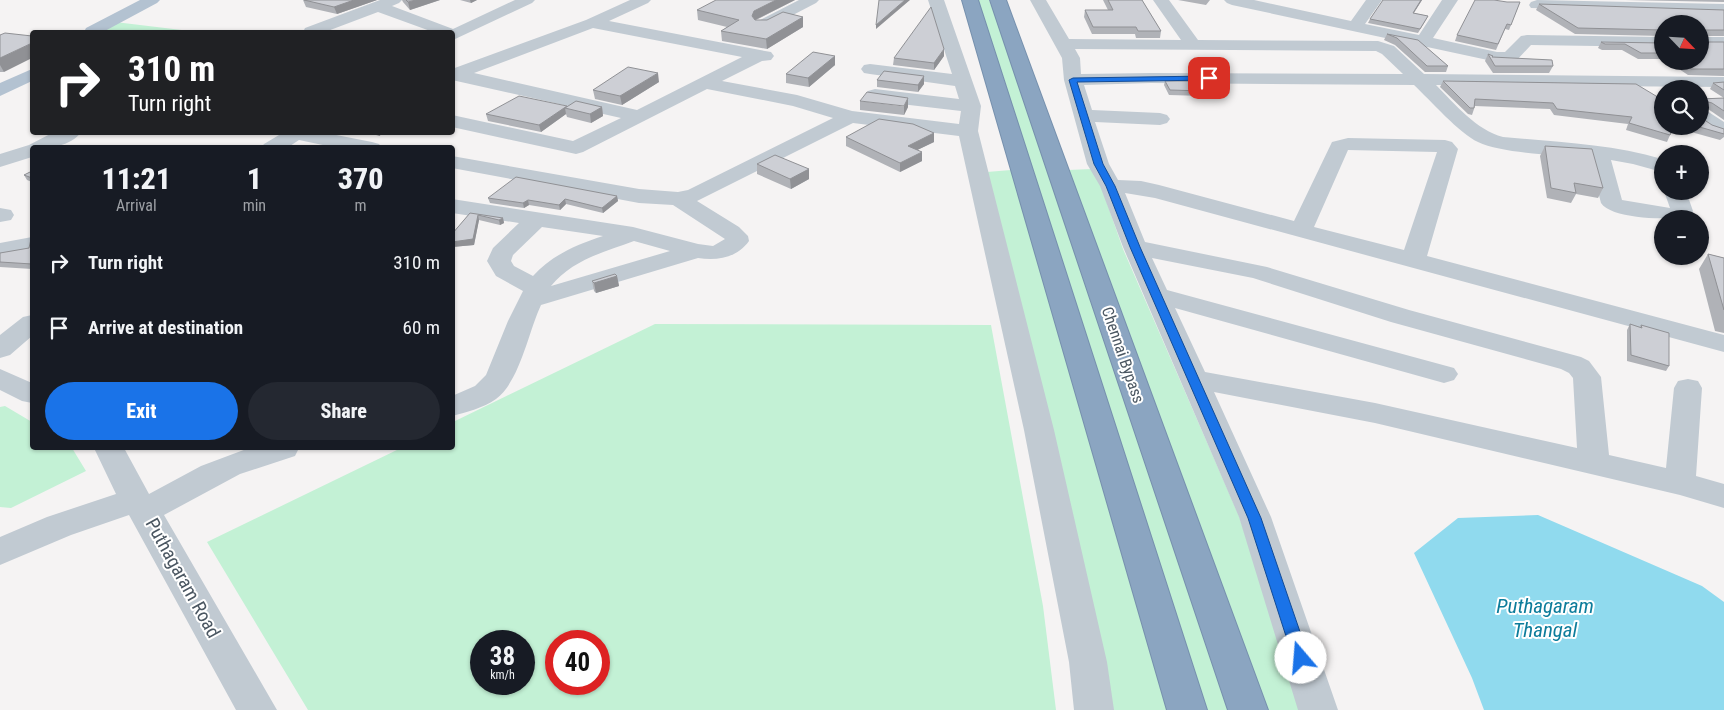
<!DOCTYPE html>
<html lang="en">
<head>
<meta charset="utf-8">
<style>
	body { margin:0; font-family:"Roboto Condensed",sans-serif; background:#242831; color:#f1f3f6; height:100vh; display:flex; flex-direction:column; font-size:19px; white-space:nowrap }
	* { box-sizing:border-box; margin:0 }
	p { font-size:16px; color:#9ea1a6 }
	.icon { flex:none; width:28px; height:28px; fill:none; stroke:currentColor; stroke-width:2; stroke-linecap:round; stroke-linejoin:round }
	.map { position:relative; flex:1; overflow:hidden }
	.details { position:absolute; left:30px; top:145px; width:425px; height:305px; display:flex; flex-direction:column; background:#171b24; border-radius:5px; box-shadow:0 1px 4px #0004 }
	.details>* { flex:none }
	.top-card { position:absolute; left:30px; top:30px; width:425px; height:105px; border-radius:5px; box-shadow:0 1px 4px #0004; background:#202124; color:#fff; overflow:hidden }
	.needle { width:32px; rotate:115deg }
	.buttons { position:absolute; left:1654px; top:15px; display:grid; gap:10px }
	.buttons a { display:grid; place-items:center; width:55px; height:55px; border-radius:50%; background:#171b24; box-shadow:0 1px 4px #0004; font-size:25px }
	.speed { position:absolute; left:470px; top:630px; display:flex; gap:10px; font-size:25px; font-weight:700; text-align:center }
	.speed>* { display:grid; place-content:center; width:65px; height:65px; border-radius:50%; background:#171b24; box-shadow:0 1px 4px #0004; line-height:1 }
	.speed small { font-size:12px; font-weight:400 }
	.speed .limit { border:8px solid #d22; background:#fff; color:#111 }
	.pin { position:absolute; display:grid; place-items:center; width:42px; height:42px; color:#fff; margin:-21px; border-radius:10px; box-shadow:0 2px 8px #0006 }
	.me { position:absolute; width:55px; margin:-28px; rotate:342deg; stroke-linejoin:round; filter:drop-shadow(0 0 4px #0008) }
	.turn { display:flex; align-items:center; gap:18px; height:105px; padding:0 15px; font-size:22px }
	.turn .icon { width:65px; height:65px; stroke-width:2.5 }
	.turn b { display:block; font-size:35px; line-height:42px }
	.eta { display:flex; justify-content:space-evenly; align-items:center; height:85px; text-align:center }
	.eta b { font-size:30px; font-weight:800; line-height:35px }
	.button { display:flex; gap:10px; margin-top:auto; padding:10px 15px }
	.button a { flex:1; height:58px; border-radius:30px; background:#1a73e8; color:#fff; font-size:20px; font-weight:800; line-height:58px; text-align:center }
	.button a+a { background:#242831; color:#f1f3f6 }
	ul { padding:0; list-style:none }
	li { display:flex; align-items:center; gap:15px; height:65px; padding:0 15px }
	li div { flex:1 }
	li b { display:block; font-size:19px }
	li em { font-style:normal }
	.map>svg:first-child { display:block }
	.green { fill:#c3f1d5; fill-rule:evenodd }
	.water { fill:#90daee }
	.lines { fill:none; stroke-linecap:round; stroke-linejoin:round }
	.highway-casing { stroke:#7690ad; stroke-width:2 }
	.minor { fill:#c1cad2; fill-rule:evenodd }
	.major { fill:#b3c2d1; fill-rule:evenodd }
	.highway { fill:#8ba5c1; fill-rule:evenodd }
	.wall { fill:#b0b2b7 }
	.shaded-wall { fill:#909195 }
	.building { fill:#cdcfd5; stroke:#909195 }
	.route { fill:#1a73e8; stroke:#114b97 }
	.labels { text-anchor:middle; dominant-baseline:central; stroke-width:4; stroke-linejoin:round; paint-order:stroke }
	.street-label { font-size:16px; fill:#4a5661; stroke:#fff }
	.near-street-label { font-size:19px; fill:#4a5661; stroke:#fff }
	.near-water-label { font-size:21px; font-style:italic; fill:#0c7c9b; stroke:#fff }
</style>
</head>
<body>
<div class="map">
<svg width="1724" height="710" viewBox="0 0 1724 710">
	<rect width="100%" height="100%" fill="#f5f3f3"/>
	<path class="green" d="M977 0H989L1017 74 1235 710H1199L1004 79Z
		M115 22 190 31 196 32H101Z
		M1092 169 1102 189 1123 249 1239 516 1302 710H1266L1068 170Z
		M1011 170 1131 587 1169 710H1111L987 172Z
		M655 324 991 325 1043 606 1056 710H308L207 542 401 448H452L453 422ZM481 641H524V684H481ZM556 641H599V684H556Z
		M5 406 32 422V448H72L86 471 11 508 0 507V407Z"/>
	<path class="water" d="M1538 515 1702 586 1724 602V710H1484L1472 678 1414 553 1458 518Z"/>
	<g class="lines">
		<defs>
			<path id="highway" d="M962 0H978L1207 710H1167Z
				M990 0H1006L1268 710H1228Z"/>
		</defs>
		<use href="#highway" class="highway-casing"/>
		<path class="minor" d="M380 0H402L399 3 392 6 453 29 515 0H535L532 3 453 40 452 32H433L378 12 325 32H303L305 28Z
			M630 0H651L648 3 609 21 765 51 771 52 774 56 771 60 762 61 722 81 797 95 852 111 959 124 961 111 875 101 868 99 866 95 868 91 875 89 959 99 955 86 870 74 864 73 861 69 864 65 870 64 952 74 928 0H944L981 106 978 131 1054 430 1107 662 1114 710H1074L1069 662 1024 430 959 136 853 123 697 201 739 227 748 236 749 241C737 258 717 261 698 258L541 305C528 333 520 381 496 399 483 408 467 412 452 416V396L475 386 486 375 508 321 523 291 496 276 487 261 493 248 519 223 452 213V199L633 227 698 244 713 246 725 239 673 205 639 203 452 168V156L639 189 678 192 688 190 833 118 793 106 707 89 583 152 576 154 452 127V115L573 141 621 118 452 80V69L586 20ZM593 28 742 57 637 110 474 73ZM542 227 603 236C576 245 552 255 533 276L514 266 511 261 513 255ZM634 241 670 251 551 286C572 260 604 252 634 241Z
			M799 0H819L816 3 768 28H756L754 25 756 22Z
			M1030 0H1046L1069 39 1181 40 1153 0H1169L1198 40 1378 41 1394 46 1424 74 1724 77V87L1436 85C1455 104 1476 130 1503 137 1556 142 1611 144 1662 159V172L1633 164 1611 160 1622 200 1670 208 1664 191H1686L1693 211 1689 219C1671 219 1612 220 1601 203L1589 157C1560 155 1503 154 1478 142 1460 134 1430 100 1414 85L1151 83 1084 85 1092 110 1160 113 1167 115 1170 119 1167 123 1160 125 1095 122 1109 164 1118 180 1141 181 1159 185 1294 221 1332 142 1348 138 1445 140 1452 142 1458 149 1427 256 1724 335V352L1155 198 1125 193 1145 242 1267 267 1409 310 1581 357 1589 361 1601 377 1609 455 1666 468 1674 388 1678 381 1688 379 1698 381 1702 388 1696 476 1724 484V508L1680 495 1375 423 1214 392 1271 517 1338 710H1298L1239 517 1123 247 1100 186 1087 164 1064 80 1062 58ZM1075 49 1376 51 1382 54 1403 74 1151 73 1081 74 1080 58ZM1348 150 1437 152 1404 250 1314 227ZM1152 258 1253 278 1391 322 1561 369 1569 373 1573 378 1577 448 1375 403 1205 372 1175 308 1444 383 1454 380 1458 374 1454 368 1167 290Z
			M1224 0H1254L1351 21 1366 0H1382L1365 24 1419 35 1442 0H1458L1433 38 1497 52H1505L1521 36 1527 35 1662 37V47L1531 45 1516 61 1497 62 1232 5 1227 3Z
			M1537 0 1724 4V14L1531 8 1529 5 1531 2Z
			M1700 37H1724V47H1700Z
			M1700 109 1707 111 1724 122V135L1709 130 1700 124Z
			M54 132H81C71 147 48 148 32 148V157L0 167V154L29 145Z
			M284 132H321L372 142 379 144 382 148H337L299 140 287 148H261L264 144Z
			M0 208 11 210 14 215 11 220 0 222Z
			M32 237V251L0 257V243Z
			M32 315V336L10 355 0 358V335L23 317Z
			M0 369 32 383V403L22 401 0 390Z
			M94 448H124L149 494 201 466 249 448H299L295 456 240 474 164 515 277 710H236L129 515 71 535 0 565V537L47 517 116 494Z"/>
		<path class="major" d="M140 0H160L157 3 103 32H84L86 28Z
			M32 69V81L0 96V83Z"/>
		<use href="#highway" class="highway"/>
	</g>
	<path class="wall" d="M303 0H377L337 14 306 7Z
		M402 0H440L410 10 403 2Z
		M460 0H477L471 3Z
		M795 0 756 20H767L803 17V27L767 49 722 41 721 31 727 27 698 20 697 10Z
		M1103 0H1142L1161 31 1160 38H1136L1135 34H1092L1084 17 1085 10H1108Z
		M1178 0H1210L1206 5Z
		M1383 0H1422L1414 13 1428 16 1426 20 1418 33 1368 23 1370 19Z
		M1625 0H1724V2Z
		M1507 2H1520L1509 30 1505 29 1496 50 1455 41 1457 35Z
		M1539 4 1724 10V36H1702V42H1724V76L1688 75 1667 61H1700L1662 24V36L1575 34 1536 10Z
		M1387 34 1418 40 1448 66 1446 72H1425L1395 45 1384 40Z
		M0 35 4 72H0Z
		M1601 42 1662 43V59H1638L1622 50H1602L1598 48Z
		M1488 54 1492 57 1553 66 1549 73H1493L1485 61Z
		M835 56V65L809 87 786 83V74Z
		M944 56 934 70 893 65 894 58Z
		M924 76V84L918 92 877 87V80Z
		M1165 81 1205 91 1204 96 1169 95 1164 85Z
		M1443 81 1636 84 1662 126H1700V99L1724 98V120L1708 109 1702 108 1703 119 1712 125 1724 129V137L1720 140 1673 127 1670 135 1667 142 1626 130 1628 124 1554 115 1550 109 1475 106 1472 115 1468 114 1440 87Z
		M659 82 622 105 595 99 593 90Z
		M1724 82V98L1710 89 1713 83Z
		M860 101 908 107 904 115 860 110Z
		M567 106 602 107 603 116 591 123 567 117 566 114 541 132 488 121 486 114Z
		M367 132H385L379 136Z
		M934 133V142L917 150 922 161 900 172 846 146V137Z
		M1545 146 1603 188 1598 198 1576 194 1571 203 1547 198 1540 156Z
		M757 164 809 169V179L791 189 757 174Z
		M32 171V182L27 180 24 175Z
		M617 196 618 201 603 213 566 204 560 210 529 205 524 208 490 203 488 198Z
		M470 213 503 218 504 223 500 225 479 220 474 245 452 247V234Z
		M32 239V269L0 267V253L29 248Z
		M1708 254 1724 258V333L1715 331 1699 269Z
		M617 276 619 286 596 293 594 291 592 281Z
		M1630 324 1640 327 1641 325 1669 366 1666 371 1627 361V330Z"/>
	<path class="shaded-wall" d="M354 0H377L337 14 334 7Z
		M416 0H440L410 10 408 2Z
		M470 0H477L471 3Z
		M776 0H795L755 20 752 16 754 11Z
		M905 0H910L876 29V25Z
		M1421 0H1422L1411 17 1413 13Z
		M803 17V27L767 49 766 39Z
		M32 43V58L4 72 0 65V58Z
		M944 49V56L934 70V63Z
		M835 56V65L809 87 808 78Z
		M658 73 659 82 622 105 620 96Z
		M924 76V84L918 92V85Z
		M908 98V107L904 115V106Z
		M567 106 565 108 566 114 541 132 539 125Z
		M602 107 603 116 591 123 590 114Z
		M378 132H385L379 136Z
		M934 133V142L907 155 908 146Z
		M922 152V161L900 172V163Z
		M809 169V179L791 189 790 179Z
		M617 196 618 201 603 213 602 208Z
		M565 199 566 204 560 210 559 205Z
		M528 200 529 205 524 208 523 203Z
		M478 215 479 220 474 245 452 247V242Z
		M503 218 504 223 500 225 499 220Z
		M617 276 619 286 596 293 594 283Z"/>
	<path class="building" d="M304 0H354L334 7Z
		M406 0H416L408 2Z
		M716 0H776L754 11 752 16 755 20H767L783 12 803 17 766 39 721 31 739 20 697 10Z
		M879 0H905L876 25Z
		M1108 0H1142L1161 31H1138L1136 27H1093L1085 10H1113Z
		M1383 0H1421L1413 13 1428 16 1420 29 1370 19Z
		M1475 0H1494L1507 2H1520L1511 25 1507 24 1498 44 1457 35Z
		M1539 4 1724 10V30H1702V42H1724V69H1691L1680 61H1700V24H1662V30L1578 28Z
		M931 7 944 49 934 63 894 58Z
		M5 33 32 36V43L0 58V35Z
		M1387 34 1418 40 1448 66H1427L1397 38Z
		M1601 42 1662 43V53H1641L1625 44H1605Z
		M813 52 835 56 808 78 786 74Z
		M1488 54 1493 56 1492 57 1552 60 1553 66H1495Z
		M628 67 658 73 620 96 593 90Z
		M884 71 924 76 918 85 877 80Z
		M1165 81H1200L1205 91 1170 90Z
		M1443 81 1636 84 1661 99H1662V126H1674L1670 135 1629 123 1632 117 1557 109 1553 103 1475 99 1474 108H1470Z
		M1724 82V90L1713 83Z
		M867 92 908 98 904 106 860 101Z
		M519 96 567 106 539 125 486 114Z
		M1724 98V111L1712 103 1704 101 1702 103 1703 119 1712 125 1724 129V134L1696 126H1700V99Z
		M576 101 602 107 590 114 565 108Z
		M879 119 913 124 934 133 908 146 922 152 900 163 846 137Z
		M1545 146 1592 149 1603 188 1574 183 1576 193 1551 188Z
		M775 155 809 169 790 179 757 164Z
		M32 171V178L24 175Z
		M516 177 617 196 602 208 565 199 559 205 528 200 523 203 488 198Z
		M470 213 503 218 499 220 478 215 473 239 452 242V234Z
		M31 239H32V264L0 262V253L29 248Z
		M1708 254 1724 258V310Z
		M615 274 617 276 594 283 592 281Z
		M1630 324 1642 328 1641 325 1669 333V366L1631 355Z"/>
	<path class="route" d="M1209 76 1211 77V80L1077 82 1103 164 1115 186 1140 247 1261 518 1309 658 1306 662 1301 664 1295 662 1293 658 1248 518 1130 247 1106 186 1094 164 1069 80 1073 78Z"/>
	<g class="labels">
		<g class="street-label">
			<text transform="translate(1123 355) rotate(71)">Chennai Bypass</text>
		</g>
		<g class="near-street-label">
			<text transform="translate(183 578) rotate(61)">Puthagaram Road</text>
		</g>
		<g class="near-water-label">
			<text x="1545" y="606">Puthagaram<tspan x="1545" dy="24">Thangal</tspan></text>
		</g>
	</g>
</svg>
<div class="buttons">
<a><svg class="needle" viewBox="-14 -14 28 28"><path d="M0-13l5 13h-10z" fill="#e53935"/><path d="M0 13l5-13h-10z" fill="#9ea1a6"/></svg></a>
<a><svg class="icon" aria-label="search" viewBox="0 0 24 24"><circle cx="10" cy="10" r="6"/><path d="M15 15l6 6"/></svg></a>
<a>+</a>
<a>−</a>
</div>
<div class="speed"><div>38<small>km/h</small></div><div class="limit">40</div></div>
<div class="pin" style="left:1209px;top:78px;background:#d93025"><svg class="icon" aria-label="arrive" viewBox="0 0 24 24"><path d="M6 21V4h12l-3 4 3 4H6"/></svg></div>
<svg class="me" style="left:1301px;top:658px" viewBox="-20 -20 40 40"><circle r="19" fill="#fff"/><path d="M0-13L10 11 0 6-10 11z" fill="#1a73e8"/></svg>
<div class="top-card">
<div class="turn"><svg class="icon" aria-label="right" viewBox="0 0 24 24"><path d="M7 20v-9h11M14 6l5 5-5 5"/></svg><div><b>310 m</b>Turn right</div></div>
</div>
<section class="details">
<div class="eta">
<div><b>11:21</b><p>Arrival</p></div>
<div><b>1</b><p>min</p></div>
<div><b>370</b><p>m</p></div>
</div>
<ul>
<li><svg class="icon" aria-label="right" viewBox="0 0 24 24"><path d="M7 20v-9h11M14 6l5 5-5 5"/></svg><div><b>Turn right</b></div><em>310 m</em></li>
<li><svg class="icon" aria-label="arrive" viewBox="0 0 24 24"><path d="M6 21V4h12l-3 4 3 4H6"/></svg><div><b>Arrive at destination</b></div><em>60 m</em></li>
</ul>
<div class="button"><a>Exit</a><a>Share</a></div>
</section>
</div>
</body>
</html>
